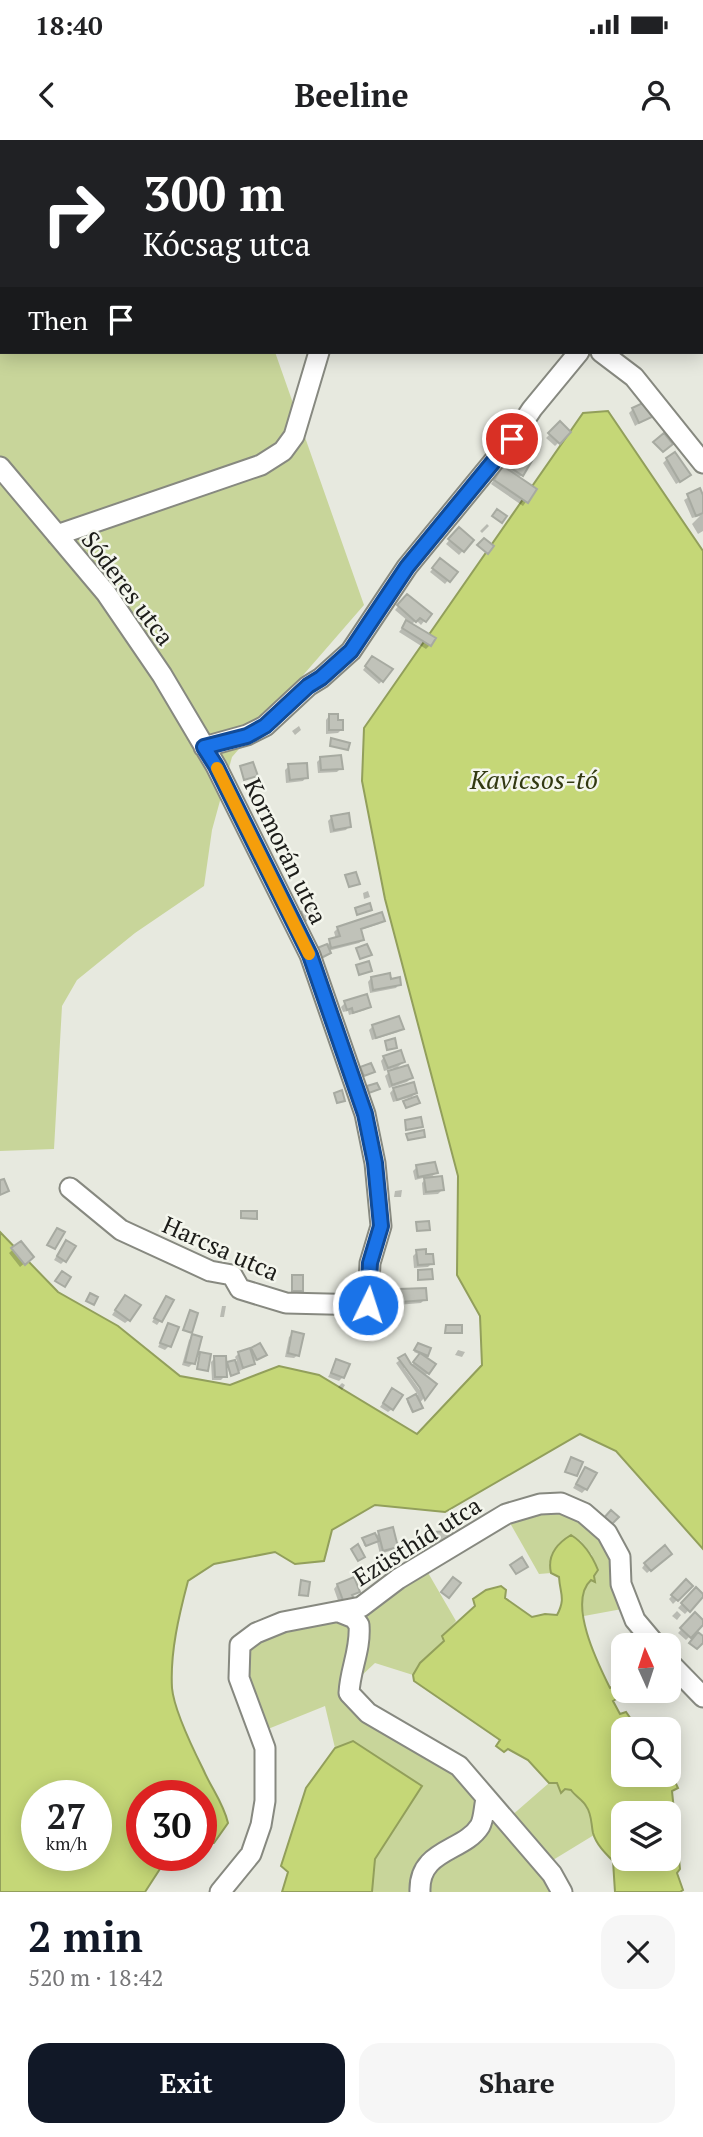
<!DOCTYPE html>
<html lang="en">
<head>
<meta charset="utf-8">
<style>
	body { margin:0; font-family:"PT Serif",serif; background:#f6f6f6; color:#202124; height:100vh; display:flex; flex-direction:column; font-size:26px; white-space:nowrap }
	* { box-sizing:border-box; margin:0 }
	p { font-size:23px; color:#757577 }
	.icon { flex:none; width:38px; height:38px; fill:none; stroke:currentColor; stroke-width:2; stroke-linecap:round; stroke-linejoin:round }
	.map { position:relative; height:1752px; overflow:hidden }
	.sheet { display:flex; flex-direction:column; background:#fff; flex:1 }
	.sheet>* { flex:none }
	.guide { position:absolute; left:0px; top:0px; width:704px; height:214px; box-shadow:0 4px 18px #0003; background:#202124; color:#fff; overflow:hidden }
	.needle { width:46px; rotate:357deg }
	.buttons { position:absolute; left:611px; top:1493px; display:grid; gap:14px }
	.buttons a { display:grid; place-items:center; width:70px; height:70px; border-radius:14px; background:#fff; box-shadow:0 4px 18px #0003; font-size:35px }
	.speed { position:absolute; left:21px; top:1640px; display:flex; gap:14px; font-size:35px; font-weight:700; text-align:center }
	.speed>* { display:grid; place-content:center; width:91px; height:91px; border-radius:50%; background:#fff; box-shadow:0 4px 18px #0003; line-height:1 }
	.speed small { font-size:18px; font-weight:400 }
	.speed .limit { border:10px solid #d22; background:#fff; color:#111 }
	.pin { position:absolute; display:grid; place-items:center; width:60px; height:60px; color:#fff; margin:-30px; border:4px solid #fff; border-radius:50%; box-shadow:0 2px 7px #0007 }
	.me { position:absolute; width:77px; margin:-38px; rotate:4deg; stroke-linejoin:round; filter:drop-shadow(0 0 5px #0008) }
	.turn { display:flex; align-items:center; gap:24px; height:147px; padding:0 28px; font-size:32px }
	.turn .icon { width:91px; height:91px; stroke-width:2.5 }
	.turn b { display:block; font-size:49px; line-height:60px }
	.then { display:flex; align-items:center; height:66px; padding:0 28px; background:#0003; gap:14px; font-size:26px }
	.round { display:grid; place-items:center; flex:none; width:74px; height:74px; border-radius:21px; background:#f6f6f6 }
	.summary { display:flex; align-items:center; justify-content:space-between; height:119px; padding:0 28px }
	h1 { font-size:42px; font-weight:700; line-height:52px; color:#111827 }
	.action { display:flex; gap:14px; margin-top:auto; padding:14px 28px }
	.action a { flex:1; height:80px; border-radius:21px; background:#111827; color:#fff; font-size:28px; font-weight:700; line-height:80px; text-align:center }
	.action a+a { background:#f6f6f6; color:#202124 }
	.status { display:flex; justify-content:space-between; align-items:center; height:49px; padding:0 35px; background:#fff; direction:ltr }
	.status svg { height:19px; fill:currentColor }
	header { display:flex; justify-content:space-between; align-items:center; height:91px; padding:0 28px; background:#fff; font-size:32px; font-weight:700 }
	.map>svg:first-child { display:block }
	.green { fill:#c8d59a }
	.water { fill:#c5d777; stroke:#929f5b; stroke-width:2; fill-rule:evenodd }
	.shadow { fill:#0003; fill-rule:evenodd }
	.building { fill:#c0c2b9; stroke:#a7aaa1; stroke-width:2 }
	.lines { fill:none; stroke-linecap:round; stroke-linejoin:round }
	.minor-casing { stroke:#878980; stroke-width:23 }
	.minor { stroke:#fff; stroke-width:19 }
	.route-casing { stroke:#114b97; stroke-width:18 }
	.route { stroke:#1a73e8; stroke-width:12 }
	.slow { stroke:#f59e0b; stroke-width:12 }
	.labels { text-anchor:middle; dominant-baseline:central; stroke-width:5; stroke-linejoin:round; paint-order:stroke }
	.street-label { font-size:24px; fill:#1c1c19; stroke:#f4f6ed }
	.water-label { font-size:26px; font-style:italic; fill:#323911; stroke:#f4f6ed }
</style>
</head>
<body>
<div class="status"><b>18:40</b><svg viewBox="0 0 49 12"><path d="M0 12V9h3v3zM5 12V6h3v6zM10 12V3h3v9zM15 12V0h3v12zM26 1h20v11H26zM47 4h2v5h-2z"/></svg></div>
<header><svg class="icon" aria-label="back" viewBox="0 0 24 24"><path d="M15 5l-7 7 7 7"/></svg>Beeline<svg class="icon" aria-label="person" viewBox="0 0 24 24"><circle cx="12" cy="8" r="4"/><path d="M4 21q1-7 8-7t8 7"/></svg></header>
<div class="map">
<svg width="703" height="1752" viewBox="0 0 703 1752">
	<rect width="100%" height="100%" fill="#e7e9df"/>
	<path class="green" d="M0 33 2 212H275L364 465 232 617 212 690 204 746 135 793 77 840 62 866 54 1009 0 1011Z
		M540 1369 582 1377 614 1418 622 1469 584 1476C580 1456 582 1451 594 1436L592 1415 580 1400 549 1423 551 1433 539 1434 510 1383Z
		M427 1431 456 1481 443 1496 444 1501 420 1523 413 1535 375 1523 344 1552 454 1629 510 1677 549 1643H557L560 1648 571 1650C575 1655 578 1658 583 1662 592 1670 592 1684 594 1695L553 1720 568 1741 570 1752H372L375 1719 422 1646 353 1601 335 1608 325 1566 268 1589 244 1524 251 1503Z"/>
	<path class="water" d="M608 271 703 411V1409L616 1311 580 1294 445 1372 375 1365 332 1390 324 1421 295 1424 275 1412 214 1424 188 1441C179 1475 170 1512 172 1548 174 1570 193 1609 203 1629 211 1648 223 1662 228 1683L214 1703 201 1707V1656H142V1715H169L145 1752H0V1092L58 1152 118 1186 180 1236 230 1245 279 1226 319 1235 417 1294 482 1225 480 1176 457 1135 458 1036 385 759 362 641 364 588 583 273ZM37 1656H96V1715H37Z
		M571 1395C584 1403 592 1415 598 1430L594 1436 595 1442 591 1440C567 1462 598 1524 610 1548L617 1545 621 1556 613 1561 620 1574 626 1572 638 1589H623V1634H668L670 1631 678 1648 672 1651 680 1729 677 1733 683 1750 680 1752H615L613 1721C605 1713 596 1704 593 1693 591 1684 592 1674 586 1666 583 1660 575 1656 571 1650L565 1649 561 1653 557 1643H549L528 1620 508 1609 504 1612 496 1606 500 1600 414 1541 413 1535 420 1523 444 1501 442 1496 475 1466 473 1459 486 1450 501 1446 506 1450 505 1458 532 1477 545 1474 557 1475C566 1458 560 1454 559 1437L551 1433C547 1416 556 1404 571 1395ZM623 1673H668V1718H623Z
		M353 1601 422 1646 375 1719 372 1752H282L288 1732 281 1726 306 1648 335 1608Z"/>
	<path class="shadow" d="M633 269 652 275 635 286 629 273Z
		M560 284 569 292 555 306 546 298Z
		M512 314 522 335 518 338 535 349 523 366 491 344Z
		M667 319 685 339 676 344 663 323Z
		M699 351 703 360V391L698 394 692 384 700 376 692 378 684 360Z
		M487 384 489 386 482 393 480 391Z
		M459 389 472 401 459 415 446 404Z
		M441 420 455 432 445 444 430 432Z
		M407 456 430 474 421 485 416 480 411 485 430 505 426 509 399 492 408 481 395 470Z
		M369 522 382 541 379 544 363 530Z
		M329 576 342 589 338 593 326 594V580Z
		M299 586 301 590 295 595 292 591Z
		M321 618 341 628 337 632 318 633 317 622Z
		M289 626 306 637 303 641 286 643 285 630Z
		M332 677 349 686 346 690 330 693 328 681Z
		M368 751 370 757 364 759 363 753Z
		M383 780 379 784 360 790 363 800 359 803 328 811 326 805 336 799 334 792 338 788Z
		M371 838 390 841 399 844 396 848 370 853 368 842Z
		M345 863 369 866 365 870 349 875 348 871 343 872 341 867Z
		M373 886 402 889 398 892 372 900 369 890Z
		M384 917 403 922 394 931 411 938 407 942 389 948 385 936 394 928 384 931 381 921Z
		M395 947 415 953 412 957 393 962 390 953Z
		M417 1027 436 1033 429 1039 442 1050 438 1054 423 1055 422 1043 427 1037 415 1040 413 1031Z
		M402 1050 401 1057H394L395 1051Z
		M20 1103 32 1117 20 1127 9 1113Z
		M63 1106 65 1120 61 1124 54 1120Z
		M417 1112 432 1123 428 1127 414 1128 413 1116Z
		M400 1151 425 1159 421 1163 397 1165 396 1155Z
		M166 1158 160 1181 157 1185 152 1182Z
		M121 1161 129 1180 125 1183 112 1175Z
		M222 1166H226L224 1177H220Z
		M169 1185V1206L165 1210 158 1207Z
		M293 1193 298 1215 294 1218 285 1217 289 1197Z
		M193 1196V1223L189 1227 182 1225 189 1200Z
		M417 1206 426 1215 423 1218 428 1233 424 1236 435 1244 419 1264V1269L412 1273 407 1262 418 1255 396 1223 400 1220 410 1227 421 1215 414 1212ZM404 1228H408L427 1254 424 1256Z
		M252 1209 263 1216 255 1221 251 1212 253 1224 230 1236 227 1225 237 1221 235 1217 239 1213Z
		M458 1210 465 1212 462 1217 455 1215Z
		M215 1218 225 1236 221 1240H212L211 1222Z
		M337 1221 343 1237 339 1241 328 1237Z
		M342 1243 345 1245 342 1250 338 1247Z
		M389 1254 392 1269 388 1272 380 1267Z
		M585 1329 586 1349 582 1353 573 1348Z
		M379 1393 396 1407 393 1410 380 1414 377 1402 364 1406 363 1399 375 1397Z
		M666 1417 647 1433 642 1428 645 1424Z
		M686 1441 691 1446 673 1464 669 1459Z
		M337 1445 358 1451 340 1466 334 1449Z
		M696 1449 702 1456 685 1474 678 1468Z
		M677 1471 681 1475 677 1480 672 1476Z
		M695 1475 703 1483 686 1500 678 1493Z"/>
	<path class="building" d="M647 261 654 276 639 283 632 268Z
		M560 281 571 292 560 304 548 293Z
		M664 293 673 304 663 312 653 302Z
		M515 308 533 319 523 336 505 324Z
		M675 312 691 335 680 342 666 318Z
		M503 326 537 349 528 363 494 340Z
		M700 348 703 355V373L696 376 687 354Z
		M497 369 507 376 502 383 492 376Z
		M459 387 474 400 464 412 448 399Z
		M484 398 494 406 488 414 477 405Z
		M440 418 458 432 450 442 432 428Z
		M407 454 432 474 426 482 420 478 416 482 397 465Z
		M406 480 436 498 431 506 402 488Z
		M372 516 393 529 383 542 365 526Z
		M329 574H338V580H343V590H329Z
		M331 598 350 603 348 610 330 606Z
		M341 615 343 629 321 630 320 617Z
		M253 622 258 636 244 640 240 626Z
		M307 623 308 638 290 640 288 624Z
		M349 673 351 687 334 690 331 676Z
		M356 732 360 744 349 747 345 735Z
		M370 763 372 770 357 775 355 768Z
		M311 767 316 776 305 781 301 772Z
		M382 772 385 781 361 789 364 800 331 808 329 799 340 796 337 787Z
		M327 804 331 813 321 818 317 808Z
		M367 804 372 815 360 819 356 808Z
		M369 821 372 831 359 835 356 825Z
		M390 833 391 839 400 837 401 845 373 850 371 837Z
		M367 854 371 867 353 873 352 868 347 870 344 861Z
		M399 876 404 889 376 898 372 885Z
		M395 898 397 908 387 910 385 901Z
		M401 910 405 922 388 928 383 916Z
		M371 923 375 932 364 936 360 927Z
		M408 925 413 938 392 945 388 931Z
		M414 942 417 953 397 960 393 948Z
		M377 943 380 949 369 953 367 946Z
		M342 950 345 961 337 963 334 953Z
		M417 956 420 963 406 968 403 961Z
		M421 977 423 987 406 990 405 980Z
		M424 990 425 997 408 1000 406 994Z
		M435 1022 438 1033 418 1037 416 1025Z
		M442 1036 444 1050 426 1052 424 1038Z
		M4 1039 9 1051 0 1055V1040Z
		M241 1071H257V1079L241 1078Z
		M429 1081 430 1090 417 1091 416 1082Z
		M57 1088 65 1092 55 1109 47 1105Z
		M66 1100 76 1106 66 1122 57 1116Z
		M21 1101 34 1117 25 1125 11 1108Z
		M426 1109V1114H433L434 1124 418 1125 416 1110Z
		M432 1129 433 1139 418 1140V1130Z
		M62 1131 71 1137 65 1147 55 1141Z
		M292 1135H303V1151H292Z
		M426 1148 427 1160 400 1162 399 1149Z
		M90 1153 98 1157 94 1165 86 1161Z
		M125 1155 141 1165 130 1181 115 1170Z
		M166 1156 174 1160 162 1182 154 1178Z
		M190 1170 198 1173 192 1193 183 1190Z
		M168 1183 179 1187 171 1207 160 1203Z
		M446 1185H462V1193H445Z
		M292 1191 304 1194 299 1216 288 1213Z
		M192 1194 202 1197 195 1224 185 1222Z
		M260 1203 267 1215 257 1220 251 1208Z
		M418 1203 431 1208 428 1216 414 1210Z
		M250 1208 255 1224 243 1228 238 1212Z
		M200 1212 211 1214 208 1231 197 1229Z
		M420 1213 436 1224 429 1234 413 1222Z
		M405 1214 411 1224 437 1244 425 1260 420 1248 398 1218Z
		M214 1216H226L227 1237H215Z
		M336 1219 350 1224 344 1238 331 1233Z
		M235 1220 239 1233 231 1236 227 1222Z
		M392 1248 403 1255 393 1270 383 1263Z
		M416 1254 423 1268 413 1272 407 1259Z
		M571 1317 583 1322 577 1336 565 1332Z
		M585 1327 597 1333 587 1350 576 1344Z
		M611 1370 619 1377 609 1387 602 1380Z
		M393 1387 398 1407 383 1411 378 1391Z
		M452 1391V1401L433 1402 432 1392Z
		M375 1393 379 1401 366 1406 362 1398Z
		M358 1404 365 1417 358 1421 351 1409Z
		M665 1405 672 1414 651 1431 644 1423Z
		M522 1417 528 1427 516 1434 510 1425Z
		M354 1437 360 1452 352 1455 354 1459 344 1463 337 1444Z
		M453 1437 461 1443 449 1458 441 1452Z
		M686 1439 693 1446 678 1461 671 1455Z
		M301 1440 310 1442 308 1456 299 1455Z
		M696 1447 703 1454V1457L690 1472 681 1463Z
		M695 1472 703 1480V1485L691 1498 680 1488Z
		M698 1492 703 1496V1503L697 1509 689 1503Z"/>
	<g class="lines">
		<defs>
			<path id="minor" d="M383 2V0
				M702 101 703 100
				M601 212 634 237 703 323
				M0 327 106 453 162 535 216 626 310 815 365 974 375 1023 381 1086 370 1123 368 1165 286 1163 240 1149 232 1135 210 1131 121 1090 70 1048
				M57 395 261 325 283 311 294 296 319 212
				M204 607 247 595 265 586 308 546 321 538 351 511 407 427 512 299 532 269 579 212
				M339 1472 354 1478 359 1485C361 1510 350 1529 349 1553L368 1573 459 1626 552 1734 562 1752
				M668 1521 703 1557
				M220 1752 251 1714 261 1685 265 1661V1608L239 1538 240 1505 256 1493 283 1482 361 1467 398 1439 506 1374 540 1364 561 1363 584 1373 607 1393 620 1417 621 1444 635 1480 656 1505
				M420 1752C418 1709 464 1712 480 1686 484 1679 484 1667 486 1659"/>
		</defs>
		<use href="#minor" class="minor-casing"/>
		<use href="#minor" class="minor"/>
	</g>
	<g class="lines">
		<defs>
			<path id="route" d="M368 1165 370 1123 381 1086 375 1023 365 974 310 815 216 626 204 607 247 596 265 586 308 546 321 538 351 511 407 427 512 299"/>
		</defs>
		<use href="#route" class="route-casing"/>
		<use href="#route" class="route"/>
		<path class="slow" d="M217 628 309 814"/>
	</g>
	<g class="labels">
		<g class="street-label">
			<text transform="translate(128 448) rotate(53)">Sóderes utca</text>
			<text transform="translate(286 711) rotate(64)">Kormorán utca</text>
			<text transform="translate(221 1108) rotate(24)">Harcsa utca</text>
			<text transform="translate(417 1401) rotate(-32)">Ezüsthíd utca</text>
		</g>
		<g class="water-label">
			<text x="534" y="639">Kavicsos-tó</text>
		</g>
	</g>
</svg>
<div class="buttons">
<a><svg class="needle" viewBox="-14 -14 28 28"><path d="M0-13l5 13h-10z" fill="#e53935"/><path d="M0 13l5-13h-10z" fill="#757577"/></svg></a>
<a><svg class="icon" aria-label="search" viewBox="0 0 24 24"><circle cx="10" cy="10" r="6"/><path d="M15 15l6 6"/></svg></a>
<a><svg class="icon" aria-label="layers" viewBox="0 0 24 24"><path d="M12 4l9 5-9 5-9-5zM3 14l9 5 9-5"/></svg></a>
</div>
<div class="speed"><div>27<small>km/h</small></div><div class="limit">30</div></div>
<div class="pin" style="left:512px;top:299px;background:#d93025"><svg class="icon" aria-label="arrive" viewBox="0 0 24 24"><path d="M6 21V4h12l-3 4 3 4H6"/></svg></div>
<svg class="me" style="left:368px;top:1165px" viewBox="-20 -20 40 40"><circle r="17" fill="#1a73e8" stroke="#fff" stroke-width="3"/><path d="M0-11L8 9 0 5-8 9z" fill="#fff"/></svg>
<div class="guide">
<div class="turn"><svg class="icon" aria-label="right" viewBox="0 0 24 24"><path d="M7 20v-9h11M14 6l5 5-5 5"/></svg><div><b>300 m</b>Kócsag utca</div></div>
<div class="then">Then<svg class="icon" aria-label="arrive" viewBox="0 0 24 24"><path d="M6 21V4h12l-3 4 3 4H6"/></svg></div>
</div>
</div>
<section class="sheet">
<div class="summary"><div><h1>2 min</h1><p>520 m · 18:42</p></div><a class="round"><svg class="icon" aria-label="close" viewBox="0 0 24 24"><path d="M6 6l12 12M18 6L6 18"/></svg></a></div>
<div class="action"><a>Exit</a><a>Share</a></div>
</section>
</body>
</html>
